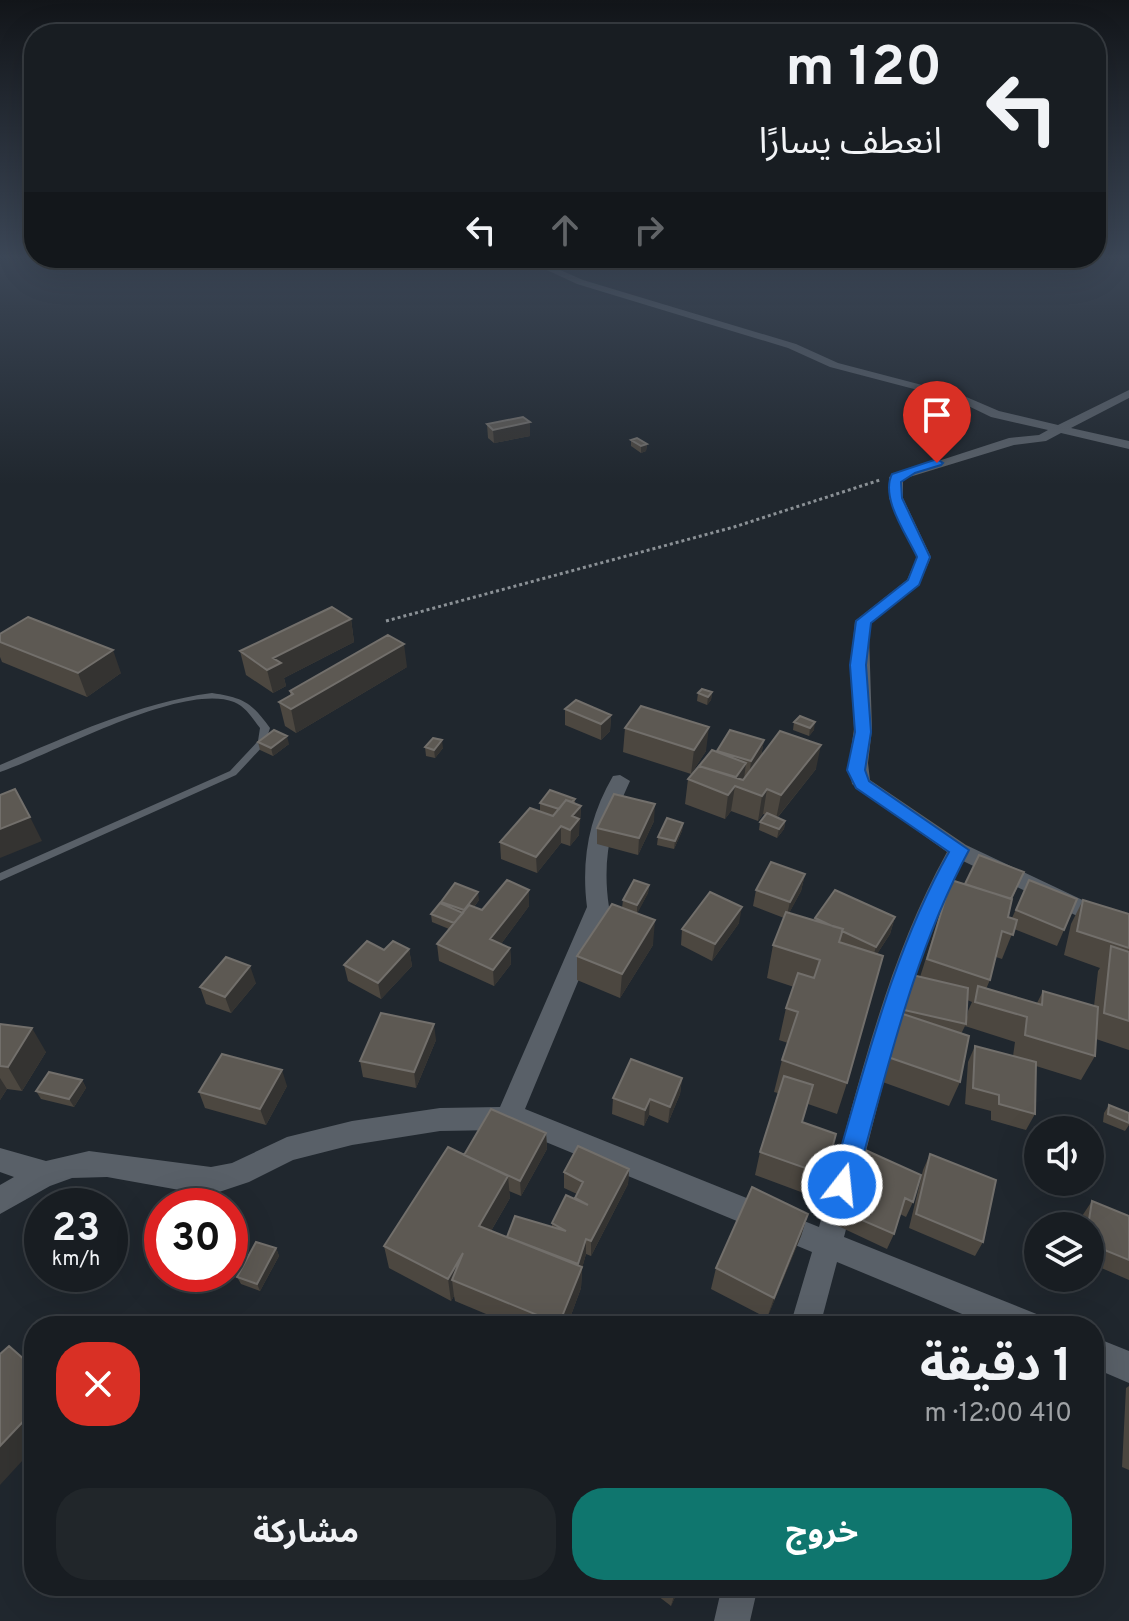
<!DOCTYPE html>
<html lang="ar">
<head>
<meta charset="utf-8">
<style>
	body { margin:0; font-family:Overpass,"Noto Sans Arabic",sans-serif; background:#21262a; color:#f1f3f6; direction:rtl; height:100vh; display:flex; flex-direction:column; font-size:30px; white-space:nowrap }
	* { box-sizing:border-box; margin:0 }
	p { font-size:26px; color:#9fa2a5 }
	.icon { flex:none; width:44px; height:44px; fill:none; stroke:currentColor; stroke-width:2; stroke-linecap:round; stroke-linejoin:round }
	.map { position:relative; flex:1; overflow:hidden; direction:ltr }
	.panel { position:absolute; left:24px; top:1316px; width:1080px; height:280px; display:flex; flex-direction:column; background:#181d22; border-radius:32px; box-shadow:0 8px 32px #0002,0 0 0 2px #363b40; direction:rtl }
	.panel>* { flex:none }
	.guide { position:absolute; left:24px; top:24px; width:1082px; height:244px; border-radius:32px; box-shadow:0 8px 32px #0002,0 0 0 2px #363b40; direction:rtl; background:#181d22; color:#f1f3f6; overflow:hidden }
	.tools { position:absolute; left:1024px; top:1116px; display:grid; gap:16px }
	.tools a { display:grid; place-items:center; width:80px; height:80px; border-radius:50%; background:#181d22; box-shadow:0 8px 32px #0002,0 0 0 2px #363b40; font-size:40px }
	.speed { position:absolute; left:24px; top:1188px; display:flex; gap:16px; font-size:40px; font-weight:700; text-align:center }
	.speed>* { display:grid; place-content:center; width:104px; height:104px; border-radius:50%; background:#181d22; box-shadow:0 8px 32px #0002,0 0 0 2px #363b40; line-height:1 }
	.speed small { font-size:20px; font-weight:400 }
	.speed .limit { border:12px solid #d22; background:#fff; color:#111 }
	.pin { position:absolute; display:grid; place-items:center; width:68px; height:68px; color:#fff; margin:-82px -34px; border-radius:50% 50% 50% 0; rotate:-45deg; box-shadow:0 0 8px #0007 }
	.pin .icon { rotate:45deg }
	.me { position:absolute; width:88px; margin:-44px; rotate:16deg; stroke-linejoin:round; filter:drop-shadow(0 0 6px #0008) }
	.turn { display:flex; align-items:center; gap:28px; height:168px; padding:0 32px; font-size:36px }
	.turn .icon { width:104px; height:104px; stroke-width:2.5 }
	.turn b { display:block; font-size:56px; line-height:68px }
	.lanes { display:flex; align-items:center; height:76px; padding:0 32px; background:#0003; justify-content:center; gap:40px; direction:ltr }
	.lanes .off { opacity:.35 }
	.round { display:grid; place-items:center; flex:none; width:84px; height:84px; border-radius:32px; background:#21262a }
	.headline { display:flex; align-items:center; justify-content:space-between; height:136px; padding:0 32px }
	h1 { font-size:48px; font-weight:700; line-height:60px }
	.action { display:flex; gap:16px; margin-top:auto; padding:16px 32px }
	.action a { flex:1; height:92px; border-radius:32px; background:#0f766e; color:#fff; font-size:32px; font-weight:700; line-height:92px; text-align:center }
	.action a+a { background:#21262a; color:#f1f3f6 }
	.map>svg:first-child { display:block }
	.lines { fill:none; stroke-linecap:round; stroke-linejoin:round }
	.path { stroke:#8b9196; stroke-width:3; stroke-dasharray:3 3; stroke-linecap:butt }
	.lane { fill:#596068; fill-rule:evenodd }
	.street { fill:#596068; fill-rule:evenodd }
	.wall { fill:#4c4740; fill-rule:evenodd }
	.shaded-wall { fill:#343331 }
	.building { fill:#5d5953; stroke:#726f6b; stroke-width:2 }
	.route { fill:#1a73e8; stroke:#114b97; stroke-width:2 }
</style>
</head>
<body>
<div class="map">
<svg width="1129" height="1621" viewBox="0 0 1129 1621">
	<rect width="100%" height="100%" fill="#20272e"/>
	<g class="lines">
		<path class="path" d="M386 621 734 527 880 480"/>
		<path class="lane" d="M212 693C244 698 251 702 270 728L265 744 236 775 0 881V873L230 771 258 741 260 728C253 719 246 707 234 702 182 682 53 754 0 772V765C69 736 137 703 212 693Z"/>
		<path class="street" d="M521 258H533L583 280 796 344 838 363 964 396 999 411 1058 425 1129 390V398L1071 428 1129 441V449L1061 433 1046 441 1014 445 903 479V498L931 557 919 585 871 623 869 635 872 729 868 763 870 780 966 845 1129 922V941L963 861C904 971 877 1116 844 1237L1039 1315 1043 1326H991L837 1262 820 1326H790L812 1252 524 1133 498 1130 440 1131 352 1145 293 1160 249 1182 219 1192 185 1191 107 1177 72 1178 50 1186 0 1214V1185L14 1177 0 1172V1148L46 1161 89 1151 211 1167 232 1163 287 1137 352 1121 440 1108 500 1107 587 907C581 860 589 817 613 776L620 775 630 781C610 823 602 861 609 907L525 1109 819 1227C855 1101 883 967 947 852L852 784 849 763 854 729 851 662 855 621 907 580 917 557 889 498V477L1009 438 1039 435 1048 430 991 417 956 400 830 367 788 348 577 284Z
			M1094 1337 1129 1351V1383L1094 1368Z
			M722 1586H758L750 1621H714Z"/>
	</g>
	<path class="wall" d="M530 422V436L494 443 488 438 487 424Z
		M631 440 647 444 646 451 641 453 631 446Z
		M351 619 354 642 284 678 286 686 273 693 246 675 240 651Z
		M0 634 121 673 87 697 2 662 0 657Z
		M407 667 296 733 285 726 279 702 290 695V691Z
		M712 692 711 700 707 705 697 701 698 693Z
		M565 709 611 715 610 731 601 740 565 725Z
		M800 716 814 730 809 736 793 730 794 722Z
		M625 728 706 751 691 774 623 752Z
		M764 740 761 756 816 769 778 817 785 821 784 829 777 838 759 830 760 822 766 815 763 814 758 821 731 811 725 819 685 804 688 779 699 766 717 751Z
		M258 742 289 744 273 756 260 750Z
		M425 747 443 748 435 758 426 756Z
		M575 799V804L581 806 580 822 579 824V835L570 846 561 843 537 873 501 859 500 842 554 816 540 811V803Z
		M654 821 638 855 597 844V828Z
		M683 823 682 831 674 849 657 845 658 837Z
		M1024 872 1012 899 1008 917 1012 918 1029 880 1064 930 1057 946 1014 929 1002 959 996 957 990 980 986 989 1037 1003 1043 991 1094 1006 1098 971 1100 968 1064 955 1071 924 1083 900 1129 914V1050L1096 1039 1095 1056 1081 1080 1036 1066 1035 1114 1026 1130 991 1120V1111L965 1104 968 1062 975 1046 1013 1056 1015 1042 965 1026 966 1024 961 1034 960 1082 949 1106 877 1080 888 1036 897 1012 899 1013 902 990 908 974 920 977 951 880 965 884ZM967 1000 972 1002 968 1011 966 1023Z
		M805 874 801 891 789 913 814 920 815 918 895 917 890 934 877 954 847 1083 837 1114 808 1104 802 1122 825 1175 817 1198 755 1175 760 1152 778 1093 774 1092 782 1060 788 1043 779 1040 786 1008 794 987 767 978 773 945 784 918 753 906 756 890Z
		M649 885 648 893 637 913 653 945 620 998 577 980V956L622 908 623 900Z
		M479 900 474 907 482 910 529 906 501 944 510 948 511 964 494 986 439 961 437 944 449 929 432 922 431 914 441 904V902Z
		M739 923 712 961 681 945 682 929Z
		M409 949 412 966 381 999 348 981 344 965 384 950Z
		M256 983 231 1013 206 1004 200 987Z
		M0 1024 46 1052 22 1091 7 1089 0 1100Z
		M436 1040 416 1088 363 1077 360 1061Z
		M682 1078 680 1094 668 1123 649 1115 644 1126 612 1114 613 1098Z
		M82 1080 86 1088 74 1107 41 1099 36 1091Z
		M287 1086 266 1125 205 1108 199 1092Z
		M1109 1105 1129 1113V1125L1125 1131 1103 1122 1104 1113Z
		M546 1133 547 1149 521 1196 509 1191 510 1198 491 1231 507 1237 552 1226V1223L575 1200 577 1194 564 1188V1172L629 1169 628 1184 591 1256 586 1254 582 1268 581 1288 567 1326H515L455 1301 454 1296 451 1301 389 1268 384 1246 464 1155Z
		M863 1149 913 1202 906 1217 900 1214 894 1234 887 1249 836 1225Z
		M930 1154 983 1242 975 1256 909 1228 923 1170Z
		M1092 1201 1129 1216V1280L1090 1263V1226H1080L1082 1216Z
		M808 1214 801 1236 767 1318 711 1289 716 1268Z
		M276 1248 279 1256 260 1291 241 1284 237 1277Z
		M1129 1386V1470L1122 1467 1126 1388Z
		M645 1586H680L671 1606Z"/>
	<path class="shaded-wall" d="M530 422V436L494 443 493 430Z
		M647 444 646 451 641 453V446Z
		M351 619 354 642 284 678 286 686 273 693 267 670 273 658Z
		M404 644 407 667 296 733 291 709Z
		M113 650 121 673 87 697 78 673Z
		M712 692 711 700 707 705 708 697Z
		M611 715 610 731 601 740V724Z
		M815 722 814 730 809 736 810 728Z
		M709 727 706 751 691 774 694 750Z
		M287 736 289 744 273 756 271 748Z
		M442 740 443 748 435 758 434 750Z
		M764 740 761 756 749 778 751 761Z
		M821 745 816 769 776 819 781 795Z
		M746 763 744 779 735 786 731 811 725 819 728 795 733 781Z
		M767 789 763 814 758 821 762 796Z
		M655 804 654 821 638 855 639 838Z
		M581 806 579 835 570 846 572 816Z
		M30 817 42 841 0 858V829Z
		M785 821 784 829 777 838 779 829Z
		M683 823 682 831 674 849 675 841Z
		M561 826V843L537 873 536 857Z
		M805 874 801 891 786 919 790 902Z
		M649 885 648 893 637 914V905Z
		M529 890V906L492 956 490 939Z
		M478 892 479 900 465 918 464 910Z
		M742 907 739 923 712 961 715 944Z
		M895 917 890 934 871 963 876 947Z
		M655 920 653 945 620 998 622 974Z
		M510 948 511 964 494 986 493 970Z
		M409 949 412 966 381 999 378 983Z
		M250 966 256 983 231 1013 225 997Z
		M434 1024 436 1040 416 1088 414 1072Z
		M32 1028 46 1052 22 1091 8 1067Z
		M282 1070 287 1086 266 1125 260 1109Z
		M0 1078 7 1089 0 1100Z
		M682 1078 680 1094 668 1123 670 1107Z
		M82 1080 86 1088 74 1107 69 1099Z
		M650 1099 649 1115 644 1126 645 1110Z
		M546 1133 547 1149 521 1196 520 1181Z
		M629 1169 628 1184 591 1256V1241Z
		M508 1176 510 1198 481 1248 479 1226Z
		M808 1214 801 1236 767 1318 774 1298Z
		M586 1239V1254L582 1268 581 1288 567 1326H559Z
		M276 1248 279 1256 260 1291 257 1284Z
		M463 1253 452 1280 454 1296 451 1301 448 1279Z
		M34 1410V1448L0 1485V1446Z
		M678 1586H680L671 1606 675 1592Z"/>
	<path class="building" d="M523 417 530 422 493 430 487 424Z
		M637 438 647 444 641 446 631 440Z
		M332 607 351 619 273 658 281 663 267 670 240 651Z
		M28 617 113 650 78 673 0 642V634Z
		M388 635 404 644 291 709 279 702 293 694 290 691Z
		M702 689 712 692 708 697 698 693Z
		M576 700 611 715 601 724 565 709Z
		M641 706 709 727 694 750 625 728Z
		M800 716 815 722 810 728 794 722Z
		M274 730 287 736 271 748 258 742Z
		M730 730 764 740 751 761 717 751Z
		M780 731 821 745 781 795 767 789 762 796 735 786 728 795 688 779 699 766 743 780Z
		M433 738 442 740 434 750 425 747Z
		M712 750 746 763 736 777 699 766Z
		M15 789 30 817 0 829V795Z
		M550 790 575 799 572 802 566 800 559 809 540 803Z
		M614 794 655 804 639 838 597 828Z
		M566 800 581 806 572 816 579 819 570 830 561 826 536 857 500 842 530 808 553 816Z
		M767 813 785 821 779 829 760 822Z
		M667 818 683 823 675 841 658 837Z
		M979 855 1024 872 1011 899 965 884Z
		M771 862 805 874 790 902 756 890Z
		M507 880 529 890 490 939 510 948 493 970 437 944 469 905 482 910Z
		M634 880 649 885 637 905 623 900Z
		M951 880 1012 899 1008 917 1017 920 1013 935 1002 931 990 980 927 959Z
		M1029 880 1077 899 1064 930 1016 910Z
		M455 883 478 892 464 910 441 902Z
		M835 890 895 917 876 947 842 931 843 929 832 926 815 918Z
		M710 892 742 907 715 944 682 929Z
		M1083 900 1129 914V948L1077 931Z
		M440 903 463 913 454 923 431 914Z
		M612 904 655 920 622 974 577 956Z
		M786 912 843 929 839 942 883 956 847 1083 782 1060 798 1012 786 1008 798 973 814 978 820 960 773 945Z
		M367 941 384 950 393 941 409 949 378 983 344 965Z
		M1111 946 1129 952V1021L1104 1013Z
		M226 957 250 966 225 997 200 987Z
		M908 974 968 988 966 1024 904 1010Z
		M978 986 1042 1005 1043 991 1098 1007 1095 1056 1025 1035 1027 1017 975 1002Z
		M897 1012 969 1036 960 1082 885 1056Z
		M381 1013 434 1024 414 1072 360 1061Z
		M0 1024 32 1028 8 1067 0 1066Z
		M975 1046 1036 1062 1035 1114 999 1104V1095L973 1088Z
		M222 1054 282 1070 260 1109 199 1092Z
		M631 1059 682 1078 670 1107 650 1099 645 1110 613 1098Z
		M49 1072 82 1080 69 1099 36 1091Z
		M784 1076 813 1085 802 1122 836 1134 825 1175 760 1152Z
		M1109 1105 1129 1113V1123L1108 1114Z
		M491 1109 546 1133 520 1181 464 1155Z
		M578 1146 629 1169 591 1241 586 1239 578 1264 507 1237 515 1216 566 1231 552 1223 566 1195 588 1205 575 1198 583 1182 564 1172Z
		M448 1147 508 1176 479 1226 582 1267 559 1324 452 1280 463 1253 448 1279 384 1246Z
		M863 1149 921 1175 913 1202 905 1198 894 1234 841 1211Z
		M930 1154 996 1180 983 1242 916 1214Z
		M752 1187 808 1214 774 1298 716 1268Z
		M1092 1201 1129 1216V1260L1090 1244V1226H1088Z
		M256 1242 276 1248 257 1284 237 1277Z
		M692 1319 716 1326H691Z
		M9 1346 34 1368V1410L0 1446V1354Z
		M668 1586H678L675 1592Z"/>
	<linearGradient id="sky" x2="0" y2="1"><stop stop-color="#121519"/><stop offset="0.53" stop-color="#3c4757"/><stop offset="1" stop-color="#3c4757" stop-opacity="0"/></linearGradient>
	<rect width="1129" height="485" fill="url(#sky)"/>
	<path class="route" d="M937 459 943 463 941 465 915 473 901 482 902 498 930 557 919 585 871 623 866 665 871 732 865 770 869 781 969 850C913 954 887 1072 855 1185L851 1193 842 1197 834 1193 830 1185C864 1073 891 955 949 852L856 788 847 770 855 732 850 665 856 621 908 580 917 557C907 535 880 498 892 474Z"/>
</svg>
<div class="tools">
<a><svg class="icon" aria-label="sound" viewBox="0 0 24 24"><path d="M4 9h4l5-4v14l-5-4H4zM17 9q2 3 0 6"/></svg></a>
<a><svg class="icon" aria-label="layers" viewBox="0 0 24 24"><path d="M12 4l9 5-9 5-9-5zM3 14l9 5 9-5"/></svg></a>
</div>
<div class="speed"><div>23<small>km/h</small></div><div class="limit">30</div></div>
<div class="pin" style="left:937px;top:463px;background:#d93025"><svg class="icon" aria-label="arrive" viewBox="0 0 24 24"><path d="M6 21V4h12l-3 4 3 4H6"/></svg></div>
<svg class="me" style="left:842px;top:1185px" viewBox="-20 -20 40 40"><circle r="17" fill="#1a73e8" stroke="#fff" stroke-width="3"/><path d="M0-11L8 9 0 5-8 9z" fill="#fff"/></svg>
<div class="guide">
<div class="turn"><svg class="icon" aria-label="left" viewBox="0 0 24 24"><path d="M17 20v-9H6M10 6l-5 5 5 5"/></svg><div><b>120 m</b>انعطف يسارًا</div></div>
<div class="lanes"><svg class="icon" aria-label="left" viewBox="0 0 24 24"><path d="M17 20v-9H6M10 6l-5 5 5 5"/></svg><svg class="icon off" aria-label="ahead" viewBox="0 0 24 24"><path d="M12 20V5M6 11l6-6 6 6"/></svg><svg class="icon off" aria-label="right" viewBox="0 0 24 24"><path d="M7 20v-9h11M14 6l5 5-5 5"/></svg></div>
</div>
<section class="panel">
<div class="headline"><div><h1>1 دقيقة</h1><p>410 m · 12:00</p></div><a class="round" style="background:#d93025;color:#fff"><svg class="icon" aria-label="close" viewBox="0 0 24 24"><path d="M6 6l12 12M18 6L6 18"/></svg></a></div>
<div class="action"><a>خروج</a><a>مشاركة</a></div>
</section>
</div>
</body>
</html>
